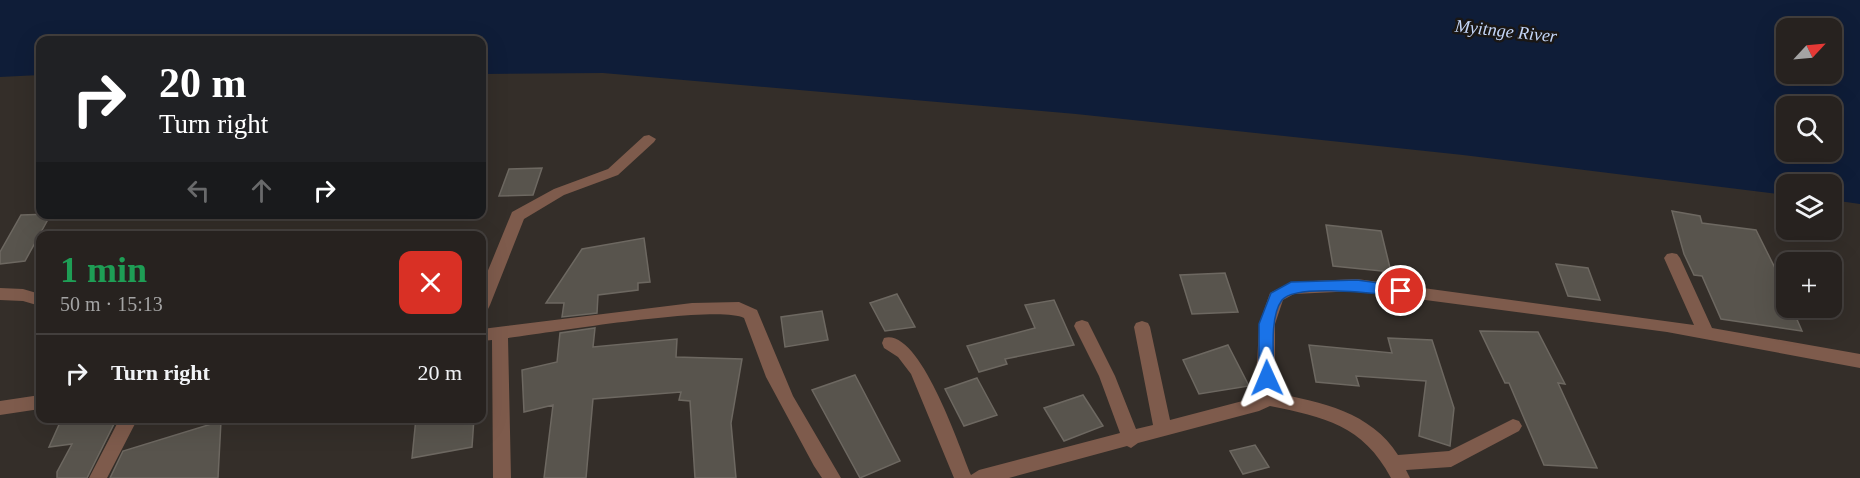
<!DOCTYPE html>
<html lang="en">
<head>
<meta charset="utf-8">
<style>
	body { margin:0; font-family:Georgia,serif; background:#2f2a28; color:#f1f3f6; height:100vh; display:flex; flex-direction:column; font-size:22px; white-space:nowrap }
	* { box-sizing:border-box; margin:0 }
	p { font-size:20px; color:#a4a4a4 }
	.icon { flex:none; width:33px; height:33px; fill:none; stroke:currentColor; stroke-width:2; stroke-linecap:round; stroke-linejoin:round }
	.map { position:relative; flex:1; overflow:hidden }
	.side { position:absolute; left:36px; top:231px; width:450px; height:192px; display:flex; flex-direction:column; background:#27221f; border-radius:12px; box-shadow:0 6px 24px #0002,0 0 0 2px #433f3d }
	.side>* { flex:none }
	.top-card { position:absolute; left:36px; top:36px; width:450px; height:183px; border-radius:12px; box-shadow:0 6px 24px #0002,0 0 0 2px #433f3d; background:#202124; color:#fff; overflow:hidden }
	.needle { width:39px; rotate:64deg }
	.fabs { position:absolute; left:1776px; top:18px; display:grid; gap:12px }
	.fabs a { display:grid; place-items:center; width:66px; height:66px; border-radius:12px; background:#27221f; box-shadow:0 6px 24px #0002,0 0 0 2px #433f3d; font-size:30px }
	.pin { position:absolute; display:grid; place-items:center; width:51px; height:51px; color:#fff; margin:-26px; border:3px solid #fff; border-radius:50%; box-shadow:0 2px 6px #0007 }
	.me { position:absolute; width:66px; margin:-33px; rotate:359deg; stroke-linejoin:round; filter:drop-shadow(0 0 4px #0008) }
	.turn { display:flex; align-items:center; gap:21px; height:126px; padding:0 24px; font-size:27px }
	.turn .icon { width:78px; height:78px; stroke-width:2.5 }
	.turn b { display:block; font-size:42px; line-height:51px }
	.lanes { display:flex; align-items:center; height:57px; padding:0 24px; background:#0003; justify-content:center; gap:30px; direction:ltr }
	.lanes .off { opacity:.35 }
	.round { display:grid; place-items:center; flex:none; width:63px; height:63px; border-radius:12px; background:#2f2a28 }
	.headline { display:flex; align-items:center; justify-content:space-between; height:102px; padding:0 24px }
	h1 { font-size:36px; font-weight:700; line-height:45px; color:#1e9e55 }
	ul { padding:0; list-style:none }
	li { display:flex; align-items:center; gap:18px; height:78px; padding:0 24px; border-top:2px solid #433f3d }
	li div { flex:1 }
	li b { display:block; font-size:22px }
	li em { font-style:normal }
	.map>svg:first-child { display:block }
	.water { fill:#0f1d38; fill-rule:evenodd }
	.building { fill:#58544d; stroke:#6d6861; stroke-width:1.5 }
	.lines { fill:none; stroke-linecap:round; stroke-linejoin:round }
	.minor { fill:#7e5b4c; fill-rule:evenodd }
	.route { fill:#1a73e8; stroke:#114b97; stroke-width:1.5 }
	.labels { text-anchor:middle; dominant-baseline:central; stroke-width:5; stroke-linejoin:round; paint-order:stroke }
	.far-water-label { font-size:18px; font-style:italic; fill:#c4d6f8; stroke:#1a1715 }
</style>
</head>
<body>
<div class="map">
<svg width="1860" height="478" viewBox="0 0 1860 478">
	<rect width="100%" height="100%" fill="#342e29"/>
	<path class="water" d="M0 0H1860V204L1832 200V184H1786V195L1463 155 1076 114 603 73 482 74V40H40V75L0 77ZM1786 28H1832V74H1786ZM1786 106H1832V152H1786Z"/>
	<path class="building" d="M542 168 533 195 499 196 509 169Z
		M1672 211 1700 216 1702 223 1756 230 1786 290H1784L1786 308H1792L1802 331 1721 319 1702 276 1694 275 1684 254Z
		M51 214 25 261 0 264V252L21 215Z
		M1326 225 1381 231 1391 272 1333 266Z
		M644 238 650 282 638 283V290L598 295 597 313 562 317 564 303H546L582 249Z
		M1556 264 1588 268 1600 300 1568 296Z
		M1225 273 1238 312 1192 314 1180 275Z
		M897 294 915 327 885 331 870 303Z
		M1054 300 1074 345 1005 359 1007 364 979 372 967 346 1035 328 1025 305Z
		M822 311 828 340 785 347 781 317Z
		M595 328 593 347 677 339 676 357 742 359 731 423 736 478H695L690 401 679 400 681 392 593 399 586 478H544L553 405 524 412 522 370 557 362 560 333Z
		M1480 331 1538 332 1565 384 1558 383 1597 468 1544 465 1509 383H1505Z
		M1388 338 1432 340 1454 408 1450 446 1419 436 1426 381 1356 376 1359 386 1316 382 1309 345 1392 353Z
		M1228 345 1249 386 1199 394 1183 360Z
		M855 375 900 461 860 478 812 390Z
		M977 378 997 415 964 426 945 389Z
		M1083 395 1103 426 1064 441 1044 408Z
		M62 418H117L87 478H57V472L72 444 49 447Z
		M416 418H474L472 447 412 458Z
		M221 421 218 478H110L123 451Z
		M1255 445 1269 467 1243 474 1230 451Z"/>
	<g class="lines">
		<path class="minor" d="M649 135 656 139 654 142 618 175 564 195 524 219 490 305 488 309 482 311V285L512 212 554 189 608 169 644 136Z
			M1672 253 1677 254 1680 258 1712 328 1860 354V368L1667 332 1357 291 1294 294 1283 300 1275 324V393C1321 402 1371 412 1398 455L1449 451 1513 419 1519 421 1522 426 1519 431 1451 467 1406 470 1410 478H1391C1363 425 1324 417 1270 406L1259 411 1138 443 1131 448 1127 446 1009 478H954L911 374 898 357 884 348 882 343 884 338C920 327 960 449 971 475L979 470 1120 433 1099 376 1074 326 1076 322 1082 320 1088 322 1115 376 1136 429 1153 425 1134 327 1136 323 1142 321 1148 323 1150 327 1170 420 1254 398 1258 395 1257 366 1259 324 1270 293 1291 282 1357 279 1694 325 1664 258 1667 254Z
			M0 288 23 289 40 294V306L23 301 0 300Z
			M739 302 757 310 793 396 841 478H822L814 466 766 377 744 318C718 304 548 333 508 338L511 478H493L492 340 482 341V329L692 303Z
			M40 395V409L0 415V401Z
			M120 418H138L107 478H89Z"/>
	</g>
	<path class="route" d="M1357 280 1401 286 1408 291 1401 296C1380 294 1295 283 1282 300 1269 317 1274 357 1274 378L1272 382 1267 384 1261 382 1259 378V324L1271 293 1291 282Z"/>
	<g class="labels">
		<g class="far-water-label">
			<text transform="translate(1506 31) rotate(6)">Myitnge River</text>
		</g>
	</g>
</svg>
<div class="fabs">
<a><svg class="needle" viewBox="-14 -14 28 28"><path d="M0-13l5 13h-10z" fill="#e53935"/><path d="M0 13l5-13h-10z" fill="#a4a4a4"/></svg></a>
<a><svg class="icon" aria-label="search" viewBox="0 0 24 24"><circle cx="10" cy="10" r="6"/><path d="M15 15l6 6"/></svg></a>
<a><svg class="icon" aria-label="layers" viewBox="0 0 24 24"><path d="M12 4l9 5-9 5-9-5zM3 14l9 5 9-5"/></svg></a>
<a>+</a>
</div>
<div class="pin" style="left:1401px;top:291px;background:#d93025"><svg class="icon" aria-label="arrive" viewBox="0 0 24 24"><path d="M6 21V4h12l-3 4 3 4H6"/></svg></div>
<svg class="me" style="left:1267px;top:378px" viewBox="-20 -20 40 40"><path d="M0-17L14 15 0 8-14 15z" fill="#1a73e8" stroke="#fff" stroke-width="4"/></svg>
<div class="top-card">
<div class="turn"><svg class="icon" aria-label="right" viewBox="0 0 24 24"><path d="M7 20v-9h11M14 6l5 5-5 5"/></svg><div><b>20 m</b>Turn right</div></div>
<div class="lanes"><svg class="icon off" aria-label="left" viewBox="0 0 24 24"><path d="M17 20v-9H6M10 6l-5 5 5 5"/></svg><svg class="icon off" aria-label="ahead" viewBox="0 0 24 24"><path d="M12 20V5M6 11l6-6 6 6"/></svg><svg class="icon" aria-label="right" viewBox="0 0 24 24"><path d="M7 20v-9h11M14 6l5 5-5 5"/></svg></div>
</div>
<section class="side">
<div class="headline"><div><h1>1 min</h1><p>50 m · 15:13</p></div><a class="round" style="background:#d93025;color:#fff"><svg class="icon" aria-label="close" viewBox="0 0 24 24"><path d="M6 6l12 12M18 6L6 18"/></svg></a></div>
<ul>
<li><svg class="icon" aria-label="right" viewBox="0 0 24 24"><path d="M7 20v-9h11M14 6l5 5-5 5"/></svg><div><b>Turn right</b></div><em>20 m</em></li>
</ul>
</section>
</div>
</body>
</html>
